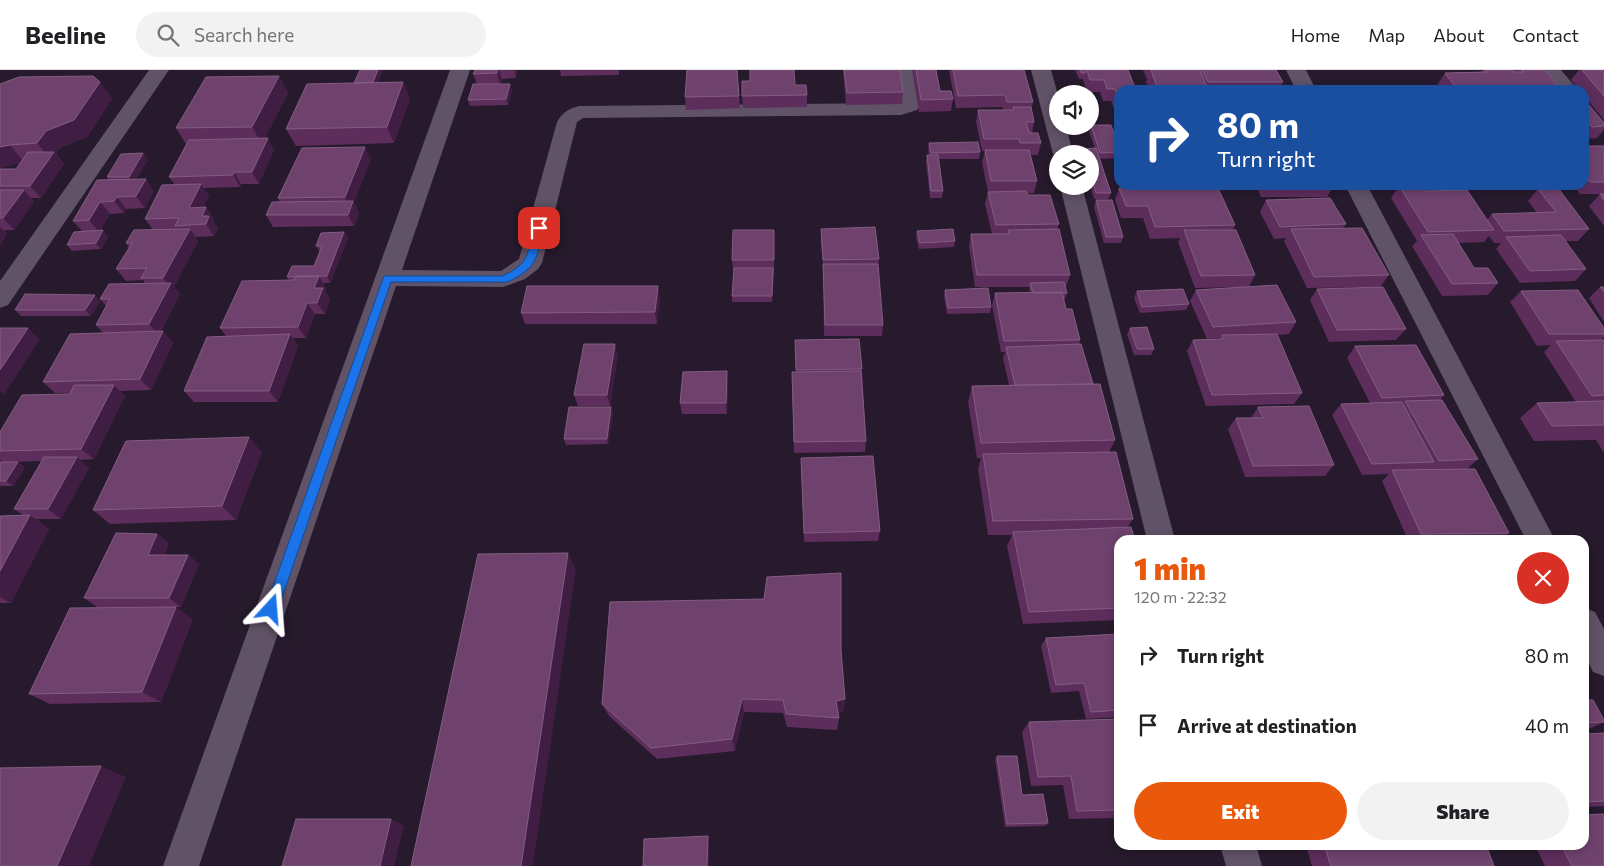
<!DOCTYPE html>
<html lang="en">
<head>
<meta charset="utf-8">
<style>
	body { margin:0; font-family:Commissioner,sans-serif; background:#f2f2f2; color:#202124; height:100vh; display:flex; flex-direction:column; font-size:19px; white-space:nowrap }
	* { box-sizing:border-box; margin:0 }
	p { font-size:16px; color:#757577 }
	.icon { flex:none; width:28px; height:28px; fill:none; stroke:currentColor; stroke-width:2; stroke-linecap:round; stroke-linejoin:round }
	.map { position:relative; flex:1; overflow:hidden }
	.side { position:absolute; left:1114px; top:465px; width:475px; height:315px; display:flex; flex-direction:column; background:#fff; border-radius:15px; box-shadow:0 2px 8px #0003 }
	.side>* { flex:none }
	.top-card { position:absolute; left:1114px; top:15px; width:475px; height:105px; border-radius:15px; box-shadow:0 2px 8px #0003; background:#1a4fa0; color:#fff; overflow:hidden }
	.controls { position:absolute; left:1049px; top:15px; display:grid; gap:10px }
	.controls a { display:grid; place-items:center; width:50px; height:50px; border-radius:50%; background:#fff; box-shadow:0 2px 8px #0003; font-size:25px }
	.pin { position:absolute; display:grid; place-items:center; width:42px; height:42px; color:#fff; margin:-21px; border-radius:10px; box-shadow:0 2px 8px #0006 }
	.me { position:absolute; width:55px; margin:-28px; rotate:19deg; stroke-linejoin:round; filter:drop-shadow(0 0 4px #0008) }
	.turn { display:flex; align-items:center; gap:18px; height:105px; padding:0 20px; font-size:22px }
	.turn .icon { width:65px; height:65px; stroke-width:2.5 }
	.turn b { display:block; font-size:35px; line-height:42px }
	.round { display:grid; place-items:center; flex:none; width:52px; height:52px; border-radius:26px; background:#f2f2f2 }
	.head { display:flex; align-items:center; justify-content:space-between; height:85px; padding:0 20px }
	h1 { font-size:30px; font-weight:800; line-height:38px; color:#ea580c }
	.action { display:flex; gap:10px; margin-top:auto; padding:10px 20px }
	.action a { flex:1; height:58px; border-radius:30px; background:#ea580c; color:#fff; font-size:20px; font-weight:800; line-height:58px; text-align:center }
	.action a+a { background:#f2f2f2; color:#202124 }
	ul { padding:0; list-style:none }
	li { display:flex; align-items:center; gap:15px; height:70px; padding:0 20px }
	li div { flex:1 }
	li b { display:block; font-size:19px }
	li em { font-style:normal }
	header { display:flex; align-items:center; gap:30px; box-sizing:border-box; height:70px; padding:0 25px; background:#fff; border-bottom:1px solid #e0e0e0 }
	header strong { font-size:24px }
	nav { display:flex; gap:28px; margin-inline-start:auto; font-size:18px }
	.search { width:350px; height:45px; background:#f2f2f2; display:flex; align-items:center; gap:12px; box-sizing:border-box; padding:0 18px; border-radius:28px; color:#757577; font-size:19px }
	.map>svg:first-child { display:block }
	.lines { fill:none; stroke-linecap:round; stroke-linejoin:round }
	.minor { fill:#605267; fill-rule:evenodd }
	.wall { fill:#5d2d5c }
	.shaded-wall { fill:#401d42 }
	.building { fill:#6e426d; stroke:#835d83 }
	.route { fill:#1a73e8; stroke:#114b97 }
</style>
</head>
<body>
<header>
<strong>Beeline</strong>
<div class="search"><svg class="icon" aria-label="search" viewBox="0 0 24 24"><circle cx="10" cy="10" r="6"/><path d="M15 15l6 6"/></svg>Search here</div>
<nav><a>Home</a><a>Map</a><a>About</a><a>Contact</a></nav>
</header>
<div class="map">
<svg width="1604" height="796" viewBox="0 0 1604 796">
	<rect width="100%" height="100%" fill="#261a2c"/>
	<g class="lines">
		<path class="minor" d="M149 0H169L8 235 0 238V211Z
			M450 0H470L402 200 501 201 519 189 557 52C563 42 568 39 579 36L899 33 895 0H915L920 36 917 40 901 45 583 48 577 52 542 193 538 199 525 209 503 217 396 216 199 796H163Z
			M1031 0H1051L1058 25V56H1066L1073 84H1058V89L1053 84Z
			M1286 0H1306L1316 20H1296Z
			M1541 0H1561L1578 20H1558Z
			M1345 115H1367L1555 470H1526Z
			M1060 116H1082L1175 470H1147Z
			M1584 538 1595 542 1604 559V606L1593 602 1584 583Z
			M1220 775H1256L1262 796H1226Z"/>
	</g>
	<path class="wall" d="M360 0H383L378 12H403L410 29 394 73 296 76 286 59 354 13Z
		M475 0H518L516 8 502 9 501 14 512 20 508 35 470 36 468 30 477 14 473 4Z
		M560 0H619V5L561 6Z
		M669 0H737L740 38 686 40 685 27 687 0Z
		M843 0H900L903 22 902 34 846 35Z
		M912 0H936L940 21 953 29 951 41 919 42Z
		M949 0H1024L1033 32 1031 40 1034 52 1032 63 1041 73 1038 85H1031L1037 111 1034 123H1027L1028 125 1059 154 1057 159 1070 205 1066 217H1065L1067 223 1065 229H1063L1066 239 1080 270 1079 274 1093 314 1115 370 1109 382 1133 449 1119 470V550L1023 554 1007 476 1012 465H988L978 399 981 388H977L968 332 972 316 1009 315 1003 288 1005 282H1001L992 235 995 223H1030L1029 219V217H975L969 176 971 164H992L985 134 988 122 982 92 985 81H982L976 52 978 40H1003L1002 37 956 38Z
		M1075 0H1128L1119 20V44H1116L1111 31H1103L1100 22H1087L1083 10V9H1079Z
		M1143 0H1276L1283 12 1279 20H1149L1146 12 1147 9Z
		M1483 0H1545L1560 18 1558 20H1441L1437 15 1445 3 1481 2Z
		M1579 0H1604V50L1584 26V20H1579L1571 10Z
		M279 6 288 23 265 68 274 80 259 114H241L240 117 203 118 209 126 203 137H206L214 149 213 152 218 158 214 166 195 167 198 171 174 217 180 224 161 261H163L173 273 151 320 120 321 125 326 94 389 79 390 89 398 61 449H36L49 459 11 533H0V446L23 445 14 439 42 391 10 392H18L25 397 13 416H0V392H3L0 390V362L70 324V323H55L43 312 103 263 96 255 106 236 100 229 145 213 143 210 126 211 116 199 129 178 126 173 153 160 145 149 175 115 169 107 186 74 176 58Z
		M100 12 112 29 87 67 60 78 56 84 64 94 41 128H31L34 132 14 160H4L7 164 0 175V99H16L20 93 0 98V14Z
		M795 15 807 25V37L743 38 742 26Z
		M1584 29 1604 53V60L1597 68 1584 69Z
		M1091 55 1119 77V88L1099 89 1111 123 1108 129H1094L1090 115V84H1081L1083 79 1095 78 1089 62Z
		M929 73 980 82 979 89H939L943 121 942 128H930L926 92 927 85H929L928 79Z
		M1584 76H1604V124H1580L1573 115H1584Z
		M371 89 354 132 359 143 354 156 273 157 266 145 280 132 278 128Z
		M148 90 136 109 154 121 145 138 126 139 124 143 110 144 100 160H103L108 167 101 179 72 181 67 175 82 161 73 151 109 110 107 107Z
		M1131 115H1218V117L1235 155 1233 160 1255 205 1249 217 1296 252 1289 264 1277 265 1302 323 1294 334 1206 336 1187 281 1193 270 1219 269 1220 268 1207 269 1190 231 1196 220 1239 217 1195 218 1178 172 1180 168 1150 169 1143 148H1121L1115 130 1119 118H1132Z
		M1256 115H1334L1327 127H1261Z
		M1399 116 1426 121 1487 150 1492 144 1537 143 1528 131 1538 119 1589 159 1578 171H1565L1586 199 1575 211 1520 213 1496 179 1501 173H1494L1489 166 1484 172 1458 173 1474 198 1498 213 1488 225 1442 226 1412 176 1417 171 1391 128Z
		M1600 124H1604V156L1589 136Z
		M1096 130 1123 167 1121 173H1104L1094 137Z
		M1266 130 1346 154 1343 158 1389 205 1380 217 1307 218 1284 171 1286 168 1274 169 1260 142Z
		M821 159 879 189 878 196 883 255 882 266H824L823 197 821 170Z
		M774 160V202L772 232H732V226L734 202H733L732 190Z
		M917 161 955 171 954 177 919 179 916 167Z
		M344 162 348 168 330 213H323L326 218 325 221 330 229 325 244H315L306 268H293L298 276 278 332H194L184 321 227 267 220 258 289 210 287 207 314 196 320 182 316 176Z
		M1600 217H1604V252L1589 228Z
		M1317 219 1406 259 1396 270 1329 272 1310 230Z
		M945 220 991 237 990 243 947 244 944 226Z
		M1137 221 1189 234 1186 240 1140 243 1134 228Z
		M1521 221 1604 258V267L1601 270H1604V383L1596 370 1534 371 1520 348 1537 333 1576 332 1544 282 1551 275 1537 276 1510 232Z
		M660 228 657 254H525L521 243Z
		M100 231 91 246H21L15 240Z
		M1130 258 1154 279 1151 285H1134L1127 264Z
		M795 270 862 299 866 371 865 382 794 383 792 302H796Z
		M1355 276 1444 325 1440 330 1478 389 1467 399 1509 463 1500 470H1408L1382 411 1389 404 1362 405 1332 345 1341 334 1370 333 1347 288Z
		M618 285 610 336H578L574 325Z
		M728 313 727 344H682L680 333Z
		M1258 337 1334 395 1325 406 1245 407 1228 359 1236 348H1251Z
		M613 343 608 374 566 375 564 369Z
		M262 382 236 450 110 454 93 440Z
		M801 388 880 461 878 471 804 472Z
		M157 464 169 473 164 485H188L199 494 181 537H97L84 528Z
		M193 549 161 632 50 634 29 624Z
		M1119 564V647L1086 649 1079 621 1051 623 1041 576 1046 568Z
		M841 580 845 629 843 641 838 643 839 648 837 660 787 657 783 643 744 642 735 681 657 689 609 646 602 634Z
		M1584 630 1604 650V652L1589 659H1584Z
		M1119 649V748L1069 749 1063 715 1031 716 1022 662 1029 652Z
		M1604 663V736L1584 737V664Z
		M997 686 1022 725 1048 753 1045 756 1005 757 995 689Z
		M1306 775H1486L1494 796H1312Z
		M1535 775H1584L1604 796H1545Z"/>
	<path class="shaded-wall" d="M378 0H383L374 22 371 16Z
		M497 0H499L502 9 500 16 497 3Z
		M514 0H518L516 8Z
		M279 6 288 23 262 74 252 57Z
		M100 12 112 29 87 67 60 78 56 84 64 94 41 128 30 116 50 89 37 73 46 61Z
		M403 12 410 29 394 73 387 57Z
		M510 14 512 20 508 35 506 29Z
		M268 68 274 80 259 114 252 102Z
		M10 75 24 92 0 98V77Z
		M365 77 371 89 354 132 359 143 354 156 348 145 350 138 345 127Z
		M143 83 148 90 134 113 129 107Z
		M234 102 241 114 240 117 233 105Z
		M146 109 154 121 145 138 136 126Z
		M201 114 209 126 197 150 189 138Z
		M24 120 34 132 14 160 3 148Z
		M117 127 126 139 124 143 114 131Z
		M100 132 110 144 99 162 89 150Z
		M206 137 214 149 213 152 218 158 214 166 206 154 202 146Z
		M0 157 7 164 0 175Z
		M190 159 198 171 174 217 180 224 159 265 149 254 169 215 163 208Z
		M103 160 108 167 101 179 96 173Z
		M344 162 348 168 330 213 327 206Z
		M319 206 326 218 325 221 330 229 325 244 317 233 314 218Z
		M658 216 660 228 657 254 655 242Z
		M95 225 100 231 91 246 85 240Z
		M307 233 315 244 306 268 298 257Z
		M28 258 40 269 4 325 0 322V300Z
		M163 261 173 273 151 320 140 309Z
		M290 264 298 276 278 332 269 321Z
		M615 274 618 285 610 336 607 325Z
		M727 301 728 313 727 344 726 333Z
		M114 315 125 326 94 389 81 379Z
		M611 337 613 343 608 374 607 369Z
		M249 367 262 382 236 450 222 436Z
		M77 387 89 398 61 449 48 439Z
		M18 392 25 397 13 416 6 411Z
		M30 445 49 459 11 533 0 527V501Z
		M157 464 169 473 160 494 148 485Z
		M568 483 576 499 533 796H521Z
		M188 485 199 494 181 537 169 528Z
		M176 537 193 549 161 632 142 622Z
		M742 629 744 642 735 681 732 669Z
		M845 629 843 641 835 644 836 631Z
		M101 696 126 707 89 796H57Z
		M391 749 404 756 394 796H380Z
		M708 766 709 769V796H707Z"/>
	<path class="building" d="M360 0H378L373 12 354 13Z
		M475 0H497V3L473 4Z
		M687 0H737L739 26 685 27Z
		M750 0H794L795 15H806L807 25 742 26V11H750Z
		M844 0H900L903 22 847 23Z
		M916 0H936L940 21H951L953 29 921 30Z
		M953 0H1024L1033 32H1007L1005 25 958 26Z
		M1080 0H1086L1085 3H1081Z
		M1087 0H1128L1136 20H1119V29L1115 19H1107L1104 10H1090Z
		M1151 0H1200L1208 20H1158Z
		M1202 0H1276L1283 12H1208Z
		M1485 0H1512L1514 2H1523L1521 0H1545L1560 18 1457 19 1445 3 1487 2Z
		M1582 0H1604V26Z
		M93 6 100 12 74 50 46 61 37 73 10 75 0 77V14L19 7Z
		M279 6 252 57 176 58 206 7Z
		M403 12 387 57 286 59 307 14Z
		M473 14H510L506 29 468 30Z
		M1584 29 1604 53V56L1592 57 1584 47Z
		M1013 37H1031L1034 52H1026L1029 63H1038L1041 73H1020L1019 69H984L978 40H1014Z
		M1091 55H1111L1119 77V82L1100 83Z
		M268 68 252 102H234L233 105 169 107 189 70Z
		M978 72 980 82 931 83 929 73Z
		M1584 76H1604V112H1590L1584 103Z
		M365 77 345 127 278 128 302 78Z
		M1096 78 1111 123H1096L1090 102V84H1084L1083 79Z
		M985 80H1029L1037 111H991Z
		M28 82H54L30 116H0V99H16Z
		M143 83 129 107H107L121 84Z
		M927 85H938L943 121H931Z
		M146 109 136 126 117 127 114 131 100 132 89 150 73 151 97 110Z
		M201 114 189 138 206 137 202 146H209L206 154 175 156 179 148 145 149 162 115Z
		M1217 116 1235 155 1155 157 1148 136H1126L1119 118Z
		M1399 116H1422L1426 121 1467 120 1494 160 1428 162Z
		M1558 118 1589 159 1504 161 1492 144 1556 142 1538 119Z
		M0 120H24L3 148H0Z
		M1026 121 1028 125H1050L1059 154 996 155 988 122Z
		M1600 124H1604V130Z
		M1330 128 1346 154 1280 157 1266 130Z
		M1096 130H1112L1123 167H1106Z
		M353 131 348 145H266L272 132Z
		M875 157 879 189 823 190 821 159Z
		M1362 158 1389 205 1314 207 1291 159Z
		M190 159 163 208H141L147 198 116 199 132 173H126L134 160Z
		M953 159 955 171 920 173 917 161Z
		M1059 159 1070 205H977L971 164H1009L1008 160Z
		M103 160 96 173 67 175 74 162Z
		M733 160H774V190H732Z
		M1184 160H1236L1255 205 1201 206Z
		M344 162 327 206 287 207 292 196H314L322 176H316L321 163Z
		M1453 164 1474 198H1488L1498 213 1452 214 1421 165Z
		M1561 165 1586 199 1530 201 1506 167Z
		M823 194H878L883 255H825Z
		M734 198H773L772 226H732Z
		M296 206H319L314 218H323L317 233H307L298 257 220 258 242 211 294 210Z
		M1064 212 1067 223H1033L1030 213Z
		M171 213 149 254 96 255 110 229H100L109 214Z
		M1277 215 1296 252 1213 257 1196 220Z
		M527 216H658L655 242 521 243Z
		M1383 217 1406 259 1337 260 1317 219Z
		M1600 217H1604V222Z
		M988 218 991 237 948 238 945 220Z
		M1183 219 1189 234 1142 237 1137 221Z
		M1578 220 1604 258V264H1549L1521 221Z
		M1062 222 1066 239H1072L1080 270 1004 271 995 223Z
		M25 224 95 225 85 240H15Z
		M1147 257 1154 279H1137L1130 258Z
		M0 258H28L0 300Z
		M163 261 140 309 43 312 70 264Z
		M290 264 269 321H184L207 267Z
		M1277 264 1302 323 1212 325 1193 270 1223 269 1222 265Z
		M859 269 862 299 796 300 795 270Z
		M1604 270V325L1592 326 1556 271Z
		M584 274H615L607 325H574Z
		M1081 274 1093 314 1015 315 1006 277Z
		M1416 275 1444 325 1382 328 1355 276Z
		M727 301 726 333H680L683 302Z
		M861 301 866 371 794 372 792 302Z
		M1100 314 1115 370 981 373 972 316Z
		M74 315H114L81 379 0 381V362L22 325 70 324Z
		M1442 330 1478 389 1439 391 1405 331Z
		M1604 331V355L1552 356 1537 333Z
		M1402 332 1434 392 1372 394 1341 334Z
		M1309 336 1334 395 1253 396 1236 348H1263L1258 337Z
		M569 337H611L607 369H564Z
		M249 367 222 436 93 440 126 371Z
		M1116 382 1133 449 993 451 983 384Z
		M873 386 880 461 804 463 801 388Z
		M44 387H77L48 439H14Z
		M0 392H18L6 411H0Z
		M1475 399 1509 463 1421 464 1392 400Z
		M30 445 0 501V446Z
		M1131 457 1135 470H1119V538L1029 542 1013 462Z
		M116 463 157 464 148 485H188L169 528H84Z
		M568 483 521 796H411L478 484Z
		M841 503V580L845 629 836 631 839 648 786 644 783 630 742 629 732 669 651 678 602 634 610 532 764 529 767 507Z
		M176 537 142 622 29 624 70 538Z
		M1119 564V640L1091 642 1084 613 1056 615 1046 568Z
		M1584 630H1593L1604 650V652L1584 653Z
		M1119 649V740L1077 741 1071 706 1038 707 1029 652Z
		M1604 663V731L1584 732V664Z
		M997 686H1017L1022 725 1043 724 1048 753 1007 754Z
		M101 696 57 796H0V698Z
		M1604 744V796H1572L1561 775H1584V745Z
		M296 749H391L380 796H282Z
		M708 766 707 796H643L644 769Z
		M1324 775H1486L1494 796H1331Z"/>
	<path class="route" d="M539 155 544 158C536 188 538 198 507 212H391L278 539 276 543 271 545 267 543 265 539 384 206H502C530 194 527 184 534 158Z"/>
</svg>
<div class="controls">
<a><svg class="icon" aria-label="sound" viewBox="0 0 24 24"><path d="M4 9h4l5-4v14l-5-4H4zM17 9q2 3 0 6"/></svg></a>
<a><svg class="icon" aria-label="layers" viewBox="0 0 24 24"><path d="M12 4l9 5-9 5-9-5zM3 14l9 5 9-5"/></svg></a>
</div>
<div class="pin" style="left:539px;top:158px;background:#d93025"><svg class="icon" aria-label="arrive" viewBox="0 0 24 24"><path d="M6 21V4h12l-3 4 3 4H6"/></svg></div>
<svg class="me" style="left:271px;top:539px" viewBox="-20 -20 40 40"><path d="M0-17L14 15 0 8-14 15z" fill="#1a73e8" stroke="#fff" stroke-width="4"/></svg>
<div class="top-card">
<div class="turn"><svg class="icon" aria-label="right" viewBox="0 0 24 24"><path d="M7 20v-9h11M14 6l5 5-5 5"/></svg><div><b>80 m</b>Turn right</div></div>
</div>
<section class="side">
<div class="head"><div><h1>1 min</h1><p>120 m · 22:32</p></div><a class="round" style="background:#d93025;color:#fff"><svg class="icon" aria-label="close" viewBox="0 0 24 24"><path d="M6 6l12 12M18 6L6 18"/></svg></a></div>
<ul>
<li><svg class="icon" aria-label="right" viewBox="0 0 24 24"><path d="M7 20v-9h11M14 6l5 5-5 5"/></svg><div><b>Turn right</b></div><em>80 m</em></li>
<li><svg class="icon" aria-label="arrive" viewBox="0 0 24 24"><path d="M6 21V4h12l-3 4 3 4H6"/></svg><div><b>Arrive at destination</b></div><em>40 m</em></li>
</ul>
<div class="action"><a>Exit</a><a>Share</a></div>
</section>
</div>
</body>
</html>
